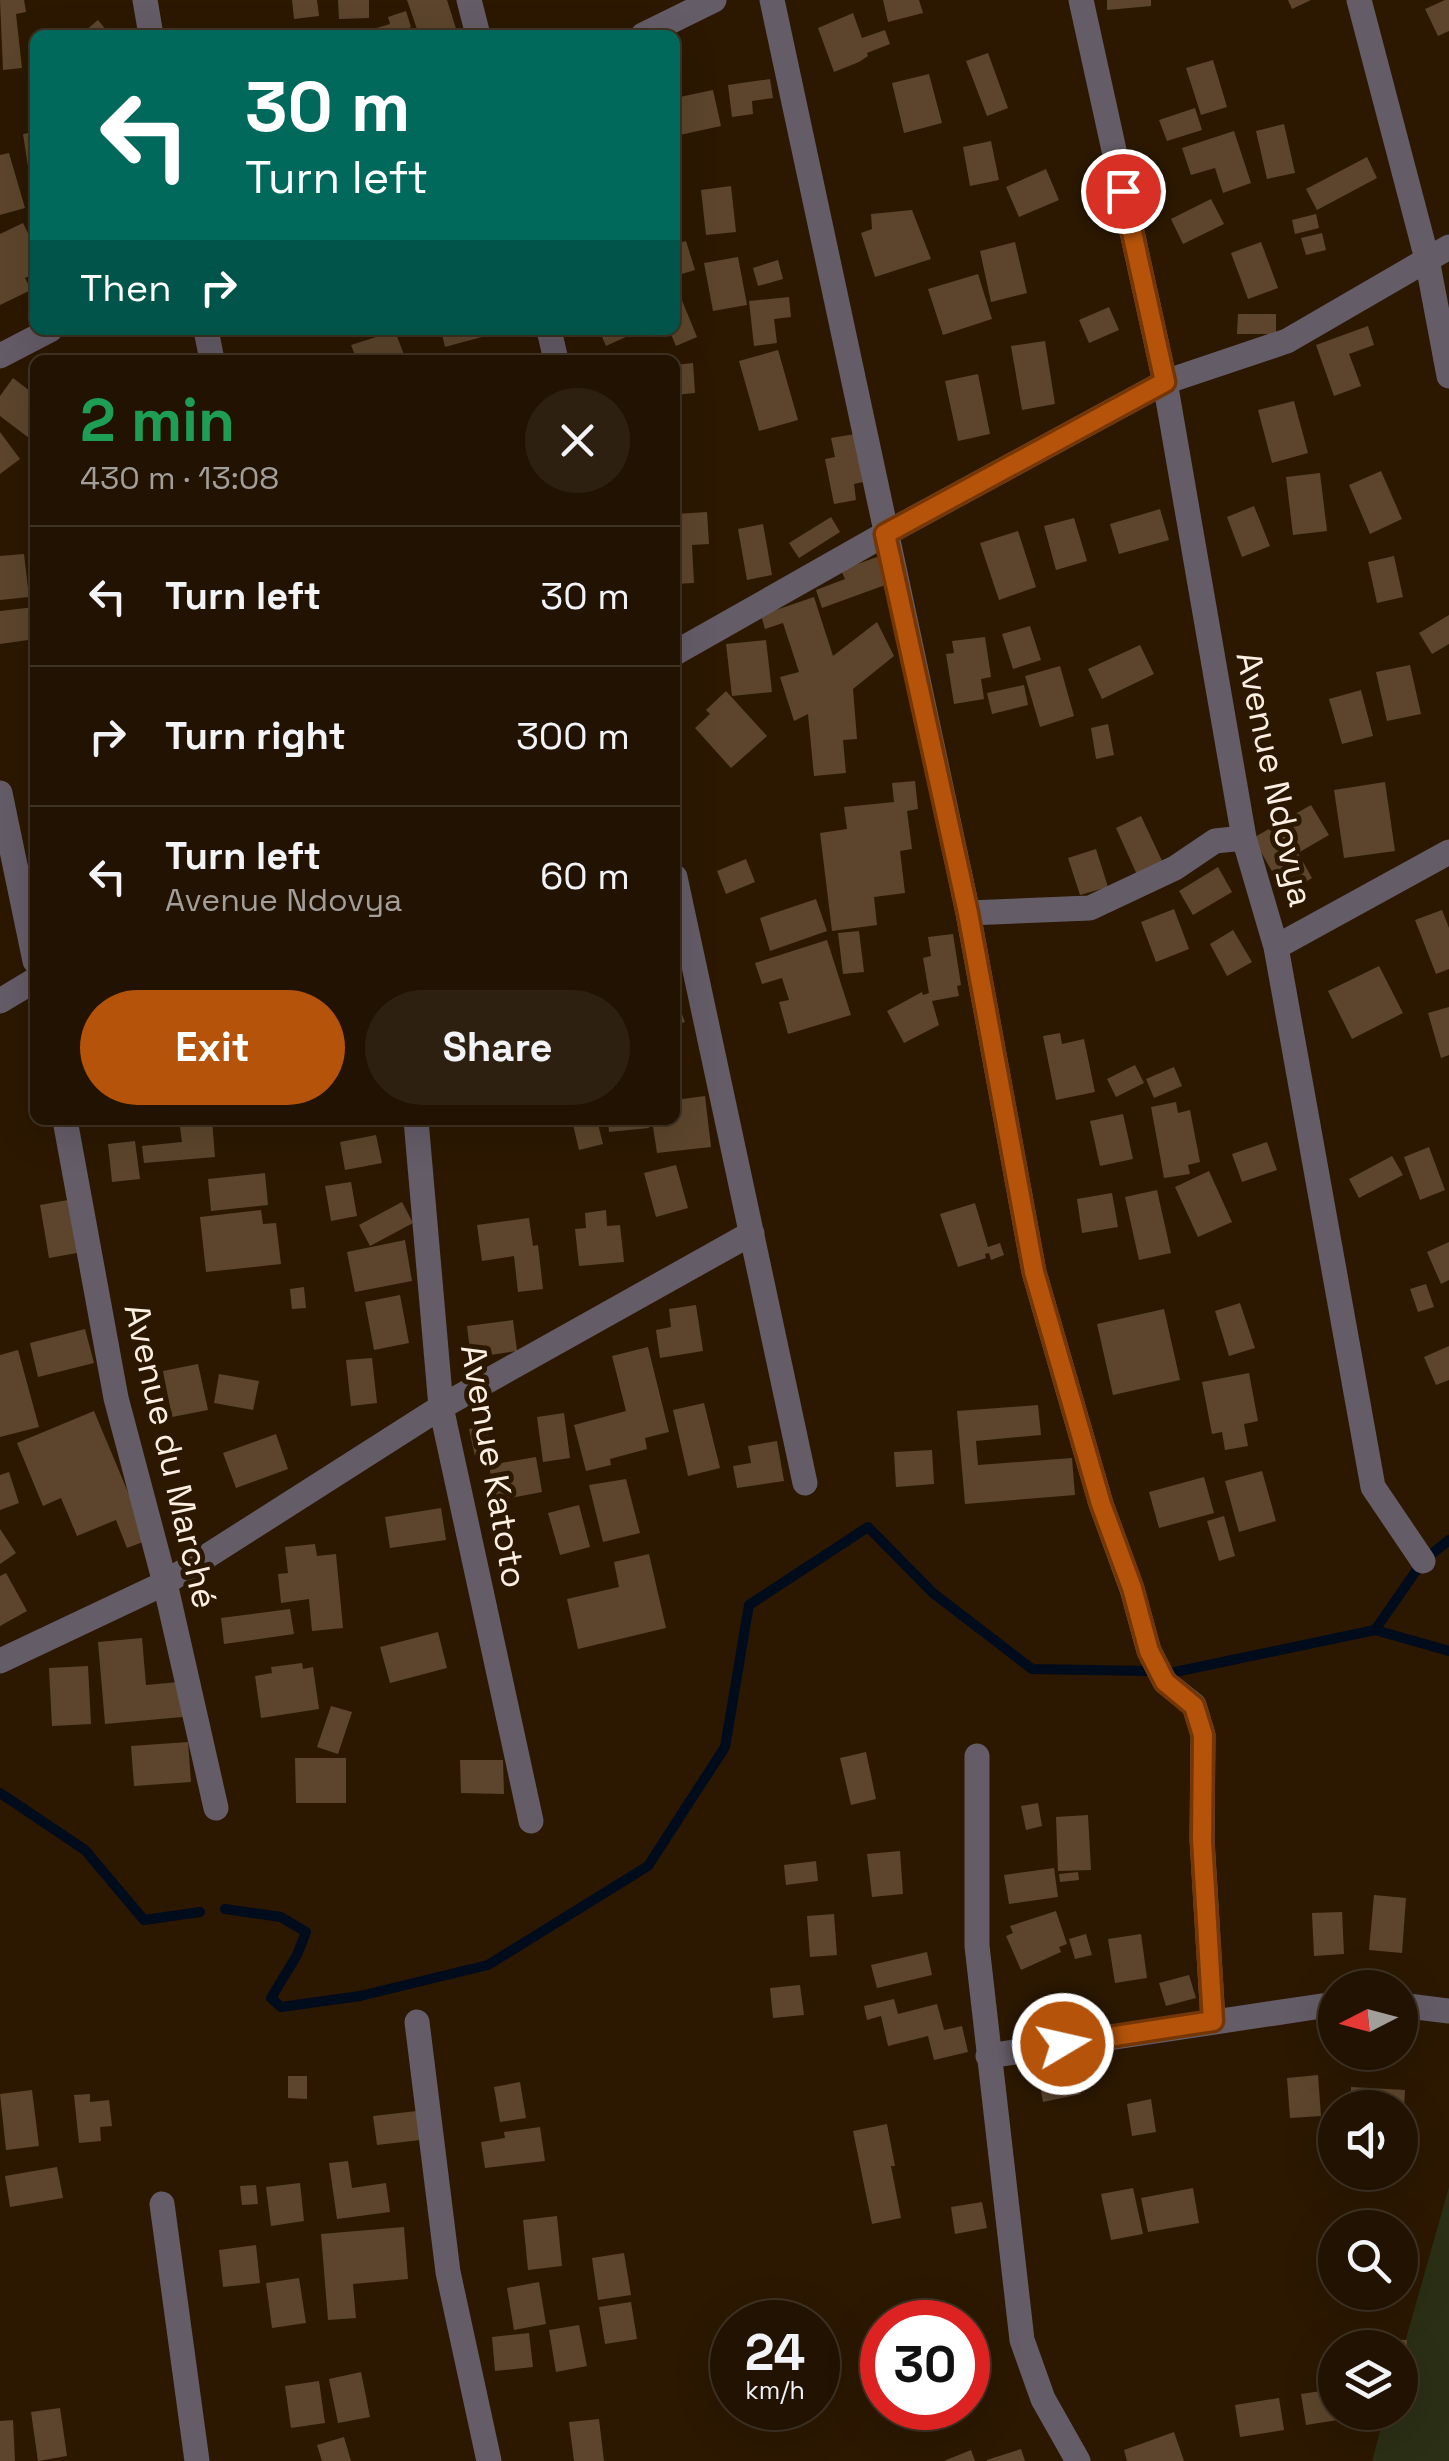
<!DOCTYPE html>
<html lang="en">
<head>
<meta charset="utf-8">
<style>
	body { margin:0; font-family:"Space Grotesk",sans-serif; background:#2d2010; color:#f1f3f6; height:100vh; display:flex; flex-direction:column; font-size:38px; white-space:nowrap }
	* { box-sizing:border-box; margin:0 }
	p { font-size:32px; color:#a29e99 }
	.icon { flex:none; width:55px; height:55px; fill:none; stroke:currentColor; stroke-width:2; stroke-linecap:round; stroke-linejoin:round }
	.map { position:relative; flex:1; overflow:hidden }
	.drawer { position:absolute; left:30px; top:355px; width:650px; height:770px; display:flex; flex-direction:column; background:#211201; border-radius:15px; box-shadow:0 10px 40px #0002,0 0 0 2px #3e3223 }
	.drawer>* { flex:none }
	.top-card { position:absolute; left:30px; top:30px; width:650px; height:305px; border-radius:15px; box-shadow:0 10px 40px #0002,0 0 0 2px #3e3223; background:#00695c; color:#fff; overflow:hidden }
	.needle { width:65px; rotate:264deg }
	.controls { position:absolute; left:1318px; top:1970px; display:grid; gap:20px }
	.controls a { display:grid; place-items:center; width:100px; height:100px; border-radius:50%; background:#211201; box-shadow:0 10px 40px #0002,0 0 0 2px #3e3223; font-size:50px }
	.speed { position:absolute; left:710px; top:2300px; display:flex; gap:20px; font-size:50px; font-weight:700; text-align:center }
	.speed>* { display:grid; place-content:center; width:130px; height:130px; border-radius:50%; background:#211201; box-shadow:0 10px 40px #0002,0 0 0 2px #3e3223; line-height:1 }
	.speed small { font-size:25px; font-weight:400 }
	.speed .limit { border:15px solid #d22; background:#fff; color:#111 }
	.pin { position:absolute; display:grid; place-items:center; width:85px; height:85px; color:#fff; margin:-42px; border:5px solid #fff; border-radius:50%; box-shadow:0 2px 10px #0007 }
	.me { position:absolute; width:110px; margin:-55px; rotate:81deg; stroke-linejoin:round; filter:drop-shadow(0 0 8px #0008) }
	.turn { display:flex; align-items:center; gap:35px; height:210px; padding:0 50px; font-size:45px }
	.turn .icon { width:130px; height:130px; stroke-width:2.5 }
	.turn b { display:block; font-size:70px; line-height:85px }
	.then { display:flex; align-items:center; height:95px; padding:0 50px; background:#0003; gap:20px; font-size:38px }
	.round { display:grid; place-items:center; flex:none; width:105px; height:105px; border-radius:52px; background:#2d2010 }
	.summary { display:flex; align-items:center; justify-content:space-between; height:170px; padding:0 50px }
	h1 { font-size:60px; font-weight:700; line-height:75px; color:#1e9e55 }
	.cta { display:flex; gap:20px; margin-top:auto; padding:20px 50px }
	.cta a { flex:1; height:115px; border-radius:60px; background:#b45309; color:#fff; font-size:40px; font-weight:700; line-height:115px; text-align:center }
	.cta a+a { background:#2d2010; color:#f1f3f6 }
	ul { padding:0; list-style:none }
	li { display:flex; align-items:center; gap:30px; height:140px; padding:0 50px; border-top:2px solid #3e3223 }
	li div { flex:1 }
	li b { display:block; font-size:38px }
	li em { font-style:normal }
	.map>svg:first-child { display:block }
	.green { fill:#2b2f15 }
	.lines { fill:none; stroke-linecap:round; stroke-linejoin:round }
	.stream { stroke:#000b1b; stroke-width:10 }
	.building { fill:#5c452c }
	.minor { stroke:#645c67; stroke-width:25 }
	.route-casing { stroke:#753606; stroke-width:25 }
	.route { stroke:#b45309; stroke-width:18 }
	.labels { text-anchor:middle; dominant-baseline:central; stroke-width:10; stroke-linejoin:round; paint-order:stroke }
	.street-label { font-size:35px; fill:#fdefe1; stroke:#2c1801 }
</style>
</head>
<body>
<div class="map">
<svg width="1449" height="2461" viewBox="0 0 1449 2461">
	<rect width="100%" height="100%" fill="#2c1801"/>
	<path class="green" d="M1449 2187V2461H1372L1385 2413 1400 2412V2360Z"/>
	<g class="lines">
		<path class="stream" d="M1375 1630 1423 1561 1449 1540
			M1175 1672 1375 1630 1449 1651
			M0 1793 85 1850 144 1920 200 1912
			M225 1909 281 1917 306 1932 297 1955 271 1998 281 2007 360 1996 488 1965 648 1866 725 1747 749 1605 868 1527 933 1593 1032 1669 1148 1671"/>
	</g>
	<path class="building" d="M0 0H24L26 12 16 14 22 68 3 70Z
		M292 0H317L319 16 294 19Z
		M338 0H369V18L339 19Z
		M407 0H447L458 35H419Z
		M883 0H919L923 13 888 22Z
		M1107 0H1151V6L1107 10Z
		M1288 0H1311L1292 9Z
		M1445 0H1449V31L1438 36 1425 9Z
		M406 11 411 27 407 29 409 35H353L390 24 388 17Z
		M853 13 862 38 885 30 890 44 867 53 868 56 859 62 834 72 818 28Z
		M98 20 110 35H80Z
		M988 53 1008 108 987 116 966 61Z
		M1213 60 1227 107 1201 115 1186 68Z
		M929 74 942 123 904 133 892 83Z
		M770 79 773 98 752 101 753 114 732 117 728 85Z
		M713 90 721 126 675 136V98Z
		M1195 108 1202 130 1167 141 1159 120Z
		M1284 124 1295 173 1267 179 1256 131Z
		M1234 131 1251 183 1223 193 1215 168 1191 175 1182 148Z
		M35 132V172L29 173 23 134Z
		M991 141 999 180 970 186 963 147Z
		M9 153 25 208 0 215V155Z
		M1367 157 1377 178 1317 210 1306 189Z
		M1046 169 1059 200 1019 217 1006 187Z
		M731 186 736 232 706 235 701 190Z
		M1211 199 1224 224 1183 244 1171 219Z
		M912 210 931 259 875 277 861 233 872 229 871 214Z
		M1316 214 1319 228 1295 234 1292 220Z
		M23 223 35 248V273L25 278 31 290 0 305V234Z
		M1322 233 1326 250 1306 255 1301 238Z
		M686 241 695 270 675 276V244Z
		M1015 242 1027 293 991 302 980 251Z
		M1261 242 1278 288 1248 299 1231 253Z
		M738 257 747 305 713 311 704 263Z
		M778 260 783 279 758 286 753 268Z
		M978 274 992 319 943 335 928 289Z
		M789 297 791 317 774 319 777 343 754 346 749 301Z
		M681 298 697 337 676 346 669 330H675V301Z
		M1109 307 1119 330 1089 343 1079 320Z
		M1238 314H1276V334H1237Z
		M1368 326 1374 345 1349 354 1361 386 1334 396 1316 345Z
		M441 330H504V331L445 347Z
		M599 330H641L606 346Z
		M395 331 406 360H357L351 345Z
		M1045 341 1055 404 1022 410 1011 346Z
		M778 350 798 420 759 431 739 361Z
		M693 363 695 393 675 395V365Z
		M978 374 990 434 958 441 945 381Z
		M13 378 35 395 33 441 0 416V396Z
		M1294 401 1308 453 1272 463 1258 410Z
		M675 416H679L682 462H675Z
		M0 432 20 459 0 474Z
		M855 434 863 482 854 484 856 500 834 504 825 459 835 457 831 438Z
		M1381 471 1402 519 1370 534 1349 485Z
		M1320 473 1327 531 1293 535 1286 477Z
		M1254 506 1270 546 1242 557 1227 517Z
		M1160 509 1169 540 1119 554 1110 524Z
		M707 512 709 544 692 545 694 583 675 584V514Z
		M831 517 840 532 799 558 789 543Z
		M1074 518 1087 561 1056 570 1044 526Z
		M763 524 772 575 747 580 738 529Z
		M1018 531 1036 587 999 600 980 543Z
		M24 554 29 597 0 600V556Z
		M1394 556 1403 597 1377 603 1368 562Z
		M877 557 888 584 822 608 816 590 845 579 841 570Z
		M814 597 833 656 877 622 894 656 853 689 857 739 843 740 846 773 814 776 808 714 794 721 780 677 799 672 783 623 765 629 761 615Z
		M35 607V639L0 644V611Z
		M1449 615V644L1432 654 1419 633Z
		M1030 626 1041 660 1013 669 1002 634Z
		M985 637 991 677 981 679 984 699 954 704 946 654 954 653 952 641Z
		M766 640 772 692 732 696 726 644Z
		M1140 645 1154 674 1102 699 1088 669Z
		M1410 665 1421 714 1387 721 1376 672Z
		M1060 666 1074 716 1040 727 1025 676Z
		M1024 685 1028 705 992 714 987 693Z
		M1361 690 1373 736 1342 744 1329 699Z
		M726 691 767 736 731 768 695 728 710 714 706 710Z
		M1108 724 1114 755 1096 759 1091 728Z
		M915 781 918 809 907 811 912 849 900 851 905 893 874 897 877 925 832 931 820 833 847 829 844 807 894 802 892 783Z
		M1385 782 1395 851 1344 858 1334 790Z
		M1311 805 1329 835 1298 853 1312 878 1285 894 1253 838Z
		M1141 816 1164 865 1138 877 1116 828Z
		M1096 849 1108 887 1080 895 1068 858Z
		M746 859 755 882 726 894 717 871Z
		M1218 867 1232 892 1193 915 1179 891Z
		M816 899 827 931 770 951 760 918Z
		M1174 909 1189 949 1156 962 1141 922Z
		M1442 910 1449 928V969L1436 974 1415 920Z
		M1233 930 1252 962 1227 976 1210 944Z
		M859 931 864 972 843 974 838 933Z
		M953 934 961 985 957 986 959 996 932 1001 939 1025 904 1043 887 1011 922 992 923 995 929 993 923 958 931 956 928 937Z
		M827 940 851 1015 788 1034 779 1002 789 1000 782 978 762 984 755 963Z
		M1379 966 1403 1013 1352 1039 1328 991Z
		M675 996 685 1022 675 1025Z
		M1449 1007V1055L1441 1058 1428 1013Z
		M1060 1033 1062 1044 1084 1039 1095 1092 1056 1100 1043 1036Z
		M1135 1065 1144 1083 1116 1097 1107 1079Z
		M1174 1067 1182 1086 1154 1098 1146 1079Z
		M705 1096 711 1147 657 1153 652 1120H675V1100Z
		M1176 1102 1178 1113 1190 1110 1200 1162 1188 1165 1190 1174 1164 1178 1151 1107Z
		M1123 1114 1133 1159 1100 1166 1090 1121Z
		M179 1120H212L215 1157 144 1163 142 1146 182 1142Z
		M572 1120H597L603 1144 579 1150Z
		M608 1120H649V1128L609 1132Z
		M376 1135 382 1163 345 1170 340 1142Z
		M135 1141 140 1179 112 1182 108 1144Z
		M1267 1142 1277 1170 1242 1182 1232 1154Z
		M1429 1147 1445 1190 1420 1200 1404 1157Z
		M1392 1156 1403 1175 1359 1198 1349 1179Z
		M676 1165 688 1208 656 1217 644 1173Z
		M1209 1171 1232 1222 1198 1237 1175 1187Z
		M265 1173 268 1205 211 1211 208 1179Z
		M351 1182 357 1216 331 1221 325 1186Z
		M1157 1190 1171 1253 1139 1260 1125 1197Z
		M1112 1193 1118 1227 1082 1233 1077 1199Z
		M68 1200 77 1253 49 1258 40 1205Z
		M402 1202 413 1223 370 1246 359 1225Z
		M975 1203 988 1247 1000 1243 1004 1255 991 1260 989 1253 985 1254 986 1258 958 1267 940 1214Z
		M261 1210 263 1224 276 1223 281 1264 206 1272 200 1217Z
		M606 1210 607 1226 620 1225 624 1262 579 1266 575 1229 586 1228 585 1213Z
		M529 1218 533 1246 538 1245 543 1289 518 1292 514 1256 482 1261 477 1225Z
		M405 1240 412 1281 355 1292 347 1252Z
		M1449 1242V1280L1441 1284 1427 1252Z
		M1426 1284 1434 1307 1418 1312 1410 1289Z
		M304 1287 306 1308 292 1309 290 1289Z
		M400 1295 409 1343 374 1350 365 1302Z
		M1240 1303 1255 1348 1229 1356 1215 1311Z
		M696 1305 703 1351 660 1358 656 1330 671 1327 669 1309Z
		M1164 1309 1180 1380 1113 1395 1097 1324Z
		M513 1320 517 1351 471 1358 467 1326Z
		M85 1329 94 1363 38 1377 30 1343Z
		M1449 1346V1380L1436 1385 1424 1357Z
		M648 1347 669 1432 645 1438 647 1449 610 1459 611 1465 586 1471 574 1425 626 1411 612 1356Z
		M18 1350 39 1427 0 1437V1355Z
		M372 1358 377 1403 351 1406 346 1360Z
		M198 1364 208 1410 172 1417 163 1371Z
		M1249 1373 1258 1421 1244 1424 1248 1446 1225 1450 1222 1432 1212 1434 1202 1382Z
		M219 1374 259 1381 253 1410 214 1403Z
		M704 1403 720 1468 688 1476 673 1410Z
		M1038 1405 1041 1435 976 1441 978 1465 1072 1458 1075 1495 965 1504 957 1411Z
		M94 1411 148 1540 127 1548 116 1520 77 1536 61 1498 43 1506 17 1443Z
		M564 1413 570 1458 543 1462 537 1417Z
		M486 1425 494 1458 476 1461 469 1429Z
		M276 1434 288 1469 236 1488 223 1453Z
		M777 1441 784 1481 737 1488 733 1466 751 1463 748 1446Z
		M932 1450 934 1484 896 1487 894 1452Z
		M536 1457 542 1492 495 1501 489 1465Z
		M1262 1471 1276 1521 1239 1532 1225 1481Z
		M9 1472 19 1503 0 1510V1475Z
		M1204 1477 1214 1513 1159 1528 1149 1492Z
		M626 1479 640 1533 603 1542 589 1485Z
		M579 1505 590 1547 560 1555 548 1513Z
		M441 1508 446 1540 390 1548 385 1517Z
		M1224 1516 1235 1556 1219 1561 1207 1521Z
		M0 1529 16 1553 0 1564Z
		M315 1544 317 1556 336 1554 343 1628 312 1631 309 1599 281 1603 278 1574 288 1573 285 1547Z
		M649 1554 666 1628 578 1649 567 1599 619 1587 614 1562Z
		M6 1573 27 1611 0 1626V1576Z
		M290 1609 294 1634 224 1644 221 1618Z
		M438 1632 447 1668 390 1683 380 1647Z
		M142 1638 146 1685 190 1681 193 1716 105 1724 98 1642Z
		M302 1663 303 1669 313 1667 319 1709 261 1718 255 1676 272 1673 271 1667Z
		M88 1666 91 1724 52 1726 49 1668Z
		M331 1706 352 1712 338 1754 317 1747Z
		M188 1742 191 1782 134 1786 131 1746Z
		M866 1752 876 1799 851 1805 840 1758Z
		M295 1758H346V1803H296Z
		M460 1760H503L504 1794 461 1793Z
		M1038 1803 1042 1826 1026 1830 1021 1806Z
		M1088 1815 1091 1870 1058 1871 1056 1817Z
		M900 1851 903 1894 872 1897 867 1854Z
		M816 1861 818 1881 786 1885 784 1865Z
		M1054 1868 1058 1897 1009 1904 1004 1875Z
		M1078 1872 1079 1880 1060 1882 1059 1874Z
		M1374 1895 1406 1898 1402 1953 1369 1950Z
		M1056 1911 1067 1944 1059 1947 1061 1952 1021 1970 1006 1936 1013 1933 1010 1926Z
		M1342 1912 1344 1954 1314 1956 1312 1913Z
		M834 1914 837 1955 810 1957 807 1916Z
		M1086 1934 1092 1955 1075 1959 1069 1939Z
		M1141 1934 1147 1978 1115 1983 1108 1939Z
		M927 1952 932 1975 877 1988 871 1965Z
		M1189 1975 1196 1998 1166 2006 1159 1983Z
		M800 1985 804 2015 773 2018 770 1988Z
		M894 1999 898 2014 937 2004 944 2030 962 2026 968 2052 934 2060 928 2036 888 2046 881 2016 867 2020 864 2006Z
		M1085 2060 1089 2081 1079 2083 1081 2094 1043 2102 1039 2080 1047 2078 1046 2069Z
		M1318 2075 1321 2116 1290 2118 1287 2078Z
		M288 2076H307V2099L288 2098Z
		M520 2082 526 2118 500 2122 494 2087Z
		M1351 2087 1405 2090 1403 2127H1400V2108H1350Z
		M32 2090 39 2146 6 2150 0 2094Z
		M90 2094V2102L109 2100 112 2126 100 2127 101 2141 79 2143 74 2095Z
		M1151 2099 1156 2132 1132 2136 1127 2104Z
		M417 2111 421 2140 377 2145 373 2116Z
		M887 2124 895 2166H891L901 2218 872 2224 853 2131Z
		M540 2127 545 2161 485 2168 481 2142 505 2138 504 2132Z
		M348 2161 352 2188 386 2183 390 2212 337 2219 329 2163Z
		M57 2167 63 2198 10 2207 5 2176Z
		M300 2183 304 2221 271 2226 266 2187Z
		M256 2185 258 2204 242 2205 240 2186Z
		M1133 2188 1143 2234 1111 2240 1101 2194Z
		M1193 2188 1199 2223 1148 2232 1141 2198Z
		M982 2202 987 2228 955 2234 951 2207Z
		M557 2216 562 2266 528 2270 523 2220Z
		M404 2227 408 2279 353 2284 356 2318 328 2320 321 2234Z
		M256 2245 260 2283 223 2287 219 2250Z
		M624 2253 631 2295 598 2300 592 2258Z
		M299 2278 306 2323 272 2328 266 2283Z
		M539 2282 546 2324 514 2330 507 2288Z
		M631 2302 637 2339 605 2344 599 2307Z
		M579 2325 587 2366 556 2372 549 2330Z
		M529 2333 533 2367 495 2371 492 2337Z
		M1378 2339 1407 2340 1406 2384H1400V2348H1378Z
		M361 2372 370 2417 338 2423 329 2379Z
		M319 2381 325 2423 291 2428 285 2386Z
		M1335 2389V2412H1350L1351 2418 1306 2425 1301 2394Z
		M1279 2398 1284 2430 1240 2437 1235 2405Z
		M60 2408 67 2456 38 2461 31 2412Z
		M599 2419 604 2461H574L569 2422Z
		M13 2420 15 2461H0V2421Z
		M1174 2432 1184 2461H1127L1124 2450Z
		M344 2437 351 2461H322L317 2445Z
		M1021 2449 1025 2461H987V2460Z
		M971 2450 975 2461H944Z"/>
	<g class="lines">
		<path class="minor" d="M145 0 151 35
			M469 0 478 35
			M772 0 968 913 1034 1272 1101 1504 1132 1589 1149 1651 1165 1682 1194 1705 1203 1735 1202 1839 1213 2021
			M1081 0 1165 382 1244 838 1276 947 1373 1487 1423 1561
			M1359 0 1427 259 1449 376
			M643 35 714 0
			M206 330 212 360
			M549 330 556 360
			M0 356 50 330
			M675 653 885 534 1165 382 1287 341 1449 247
			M0 793 35 961
			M675 877 805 1483
			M968 913 1090 908 1175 868 1215 841 1244 838
			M1276 947 1449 852
			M0 1001 35 980
			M65 1120 116 1398 165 1583 216 1808
			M416 1120 441 1407 531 1821
			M0 1661 165 1583 441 1407 752 1233
			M977 1756V1946L1022 2340 1043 2399 1078 2461
			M1400 2005 1449 2011
			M417 2022 448 2272 489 2461
			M988 2056 1335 2004
			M162 2204 197 2461"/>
	</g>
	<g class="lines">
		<defs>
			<path id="route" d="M1063 2044 1213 2021 1202 1840 1203 1735 1194 1706 1165 1682 1149 1651 1132 1588 1101 1504 1034 1272 968 913 885 534 1165 382 1123 191"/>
		</defs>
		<use href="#route" class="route-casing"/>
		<use href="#route" class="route"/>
	</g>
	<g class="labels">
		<g class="street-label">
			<text transform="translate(1275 779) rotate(78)">Avenue Ndovya</text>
			<text transform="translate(171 1456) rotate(77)">Avenue du Marché</text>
			<text transform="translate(494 1466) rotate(80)">Avenue Katoto</text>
		</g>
	</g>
</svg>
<div class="controls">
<a><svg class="needle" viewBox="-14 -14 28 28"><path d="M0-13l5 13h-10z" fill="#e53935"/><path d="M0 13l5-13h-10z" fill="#a29e99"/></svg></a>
<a><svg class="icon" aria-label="sound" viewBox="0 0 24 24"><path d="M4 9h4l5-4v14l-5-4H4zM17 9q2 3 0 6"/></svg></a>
<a><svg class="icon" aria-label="search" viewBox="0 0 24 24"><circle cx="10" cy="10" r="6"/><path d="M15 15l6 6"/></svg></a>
<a><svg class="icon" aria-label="layers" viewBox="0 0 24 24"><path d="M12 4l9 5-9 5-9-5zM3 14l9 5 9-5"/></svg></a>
</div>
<div class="speed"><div>24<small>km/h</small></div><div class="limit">30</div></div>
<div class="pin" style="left:1123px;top:191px;background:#d93025"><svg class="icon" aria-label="arrive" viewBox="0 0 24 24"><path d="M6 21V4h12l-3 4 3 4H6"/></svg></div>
<svg class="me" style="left:1063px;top:2044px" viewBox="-20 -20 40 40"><circle r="17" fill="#b45309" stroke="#fff" stroke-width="3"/><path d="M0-11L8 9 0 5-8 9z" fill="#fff"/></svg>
<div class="top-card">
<div class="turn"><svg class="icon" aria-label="left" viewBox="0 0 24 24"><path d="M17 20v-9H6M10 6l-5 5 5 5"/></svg><div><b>30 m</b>Turn left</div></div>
<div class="then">Then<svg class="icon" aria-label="right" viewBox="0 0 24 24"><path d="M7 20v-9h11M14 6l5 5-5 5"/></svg></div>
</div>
<section class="drawer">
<div class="summary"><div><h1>2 min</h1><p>430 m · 13:08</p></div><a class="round"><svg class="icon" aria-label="close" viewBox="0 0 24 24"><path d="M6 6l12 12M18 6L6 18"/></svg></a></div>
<ul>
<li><svg class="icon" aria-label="left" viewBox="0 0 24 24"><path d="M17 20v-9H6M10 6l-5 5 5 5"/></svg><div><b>Turn left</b></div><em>30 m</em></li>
<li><svg class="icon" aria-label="right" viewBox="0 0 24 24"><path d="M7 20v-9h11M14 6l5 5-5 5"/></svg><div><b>Turn right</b></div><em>300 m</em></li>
<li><svg class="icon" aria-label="left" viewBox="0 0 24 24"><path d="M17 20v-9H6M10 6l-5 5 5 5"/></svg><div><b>Turn left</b><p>Avenue Ndovya</p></div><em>60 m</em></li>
</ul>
<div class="cta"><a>Exit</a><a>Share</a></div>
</section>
</div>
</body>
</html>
